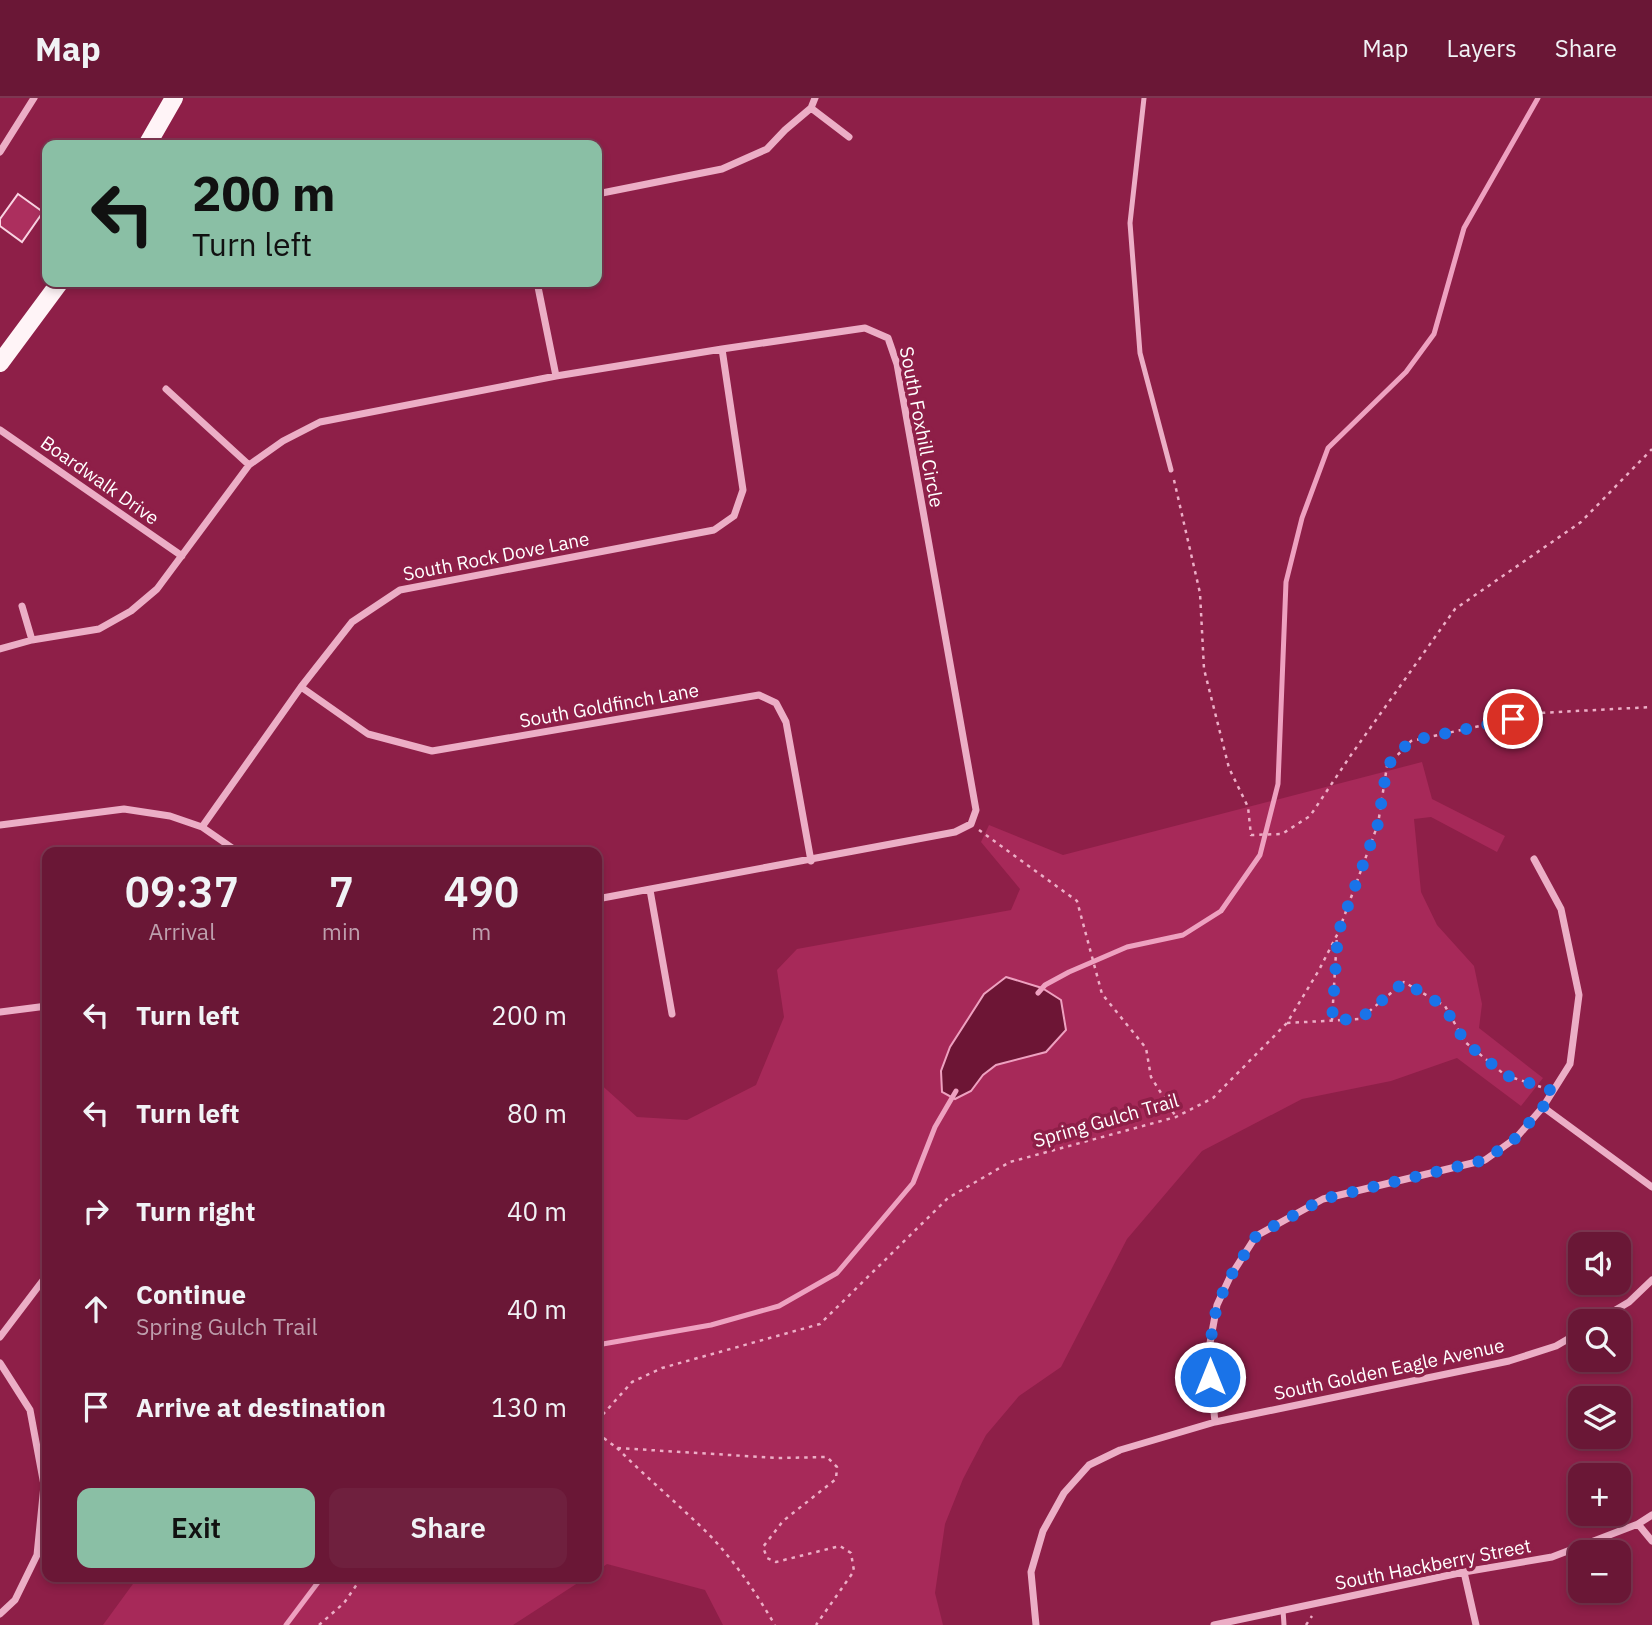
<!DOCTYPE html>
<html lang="en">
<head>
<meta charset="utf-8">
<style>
	body { margin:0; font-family:"IBM Plex Sans",sans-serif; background:#6f203e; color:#f1f3f6; height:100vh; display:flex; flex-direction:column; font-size:26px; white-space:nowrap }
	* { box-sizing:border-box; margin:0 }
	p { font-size:23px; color:#be9fad }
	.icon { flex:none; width:38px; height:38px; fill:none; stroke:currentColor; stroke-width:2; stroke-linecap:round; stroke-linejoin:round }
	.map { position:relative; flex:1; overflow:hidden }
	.details { position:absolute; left:42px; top:749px; width:560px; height:735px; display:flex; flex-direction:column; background:#6a1736; border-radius:14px; box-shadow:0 4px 10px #0003,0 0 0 2px #7d3651 }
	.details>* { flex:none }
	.hud { position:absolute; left:42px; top:42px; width:560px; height:147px; border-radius:14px; box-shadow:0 4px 10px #0003,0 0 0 2px #7d3651; background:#8abfa5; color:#111; overflow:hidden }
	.buttons { position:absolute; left:1568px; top:1134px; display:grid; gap:14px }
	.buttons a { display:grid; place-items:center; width:63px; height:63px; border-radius:14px; background:#6a1736; box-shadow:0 4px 10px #0003,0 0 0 2px #7d3651; font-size:35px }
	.pin { position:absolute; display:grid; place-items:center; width:60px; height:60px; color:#fff; margin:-30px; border:4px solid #fff; border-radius:50%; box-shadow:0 2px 7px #0007 }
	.me { position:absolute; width:77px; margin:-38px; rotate:0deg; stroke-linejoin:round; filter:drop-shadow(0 0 5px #0008) }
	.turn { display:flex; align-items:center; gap:24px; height:147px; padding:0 35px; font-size:32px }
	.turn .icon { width:91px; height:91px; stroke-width:2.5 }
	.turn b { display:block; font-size:49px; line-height:60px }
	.eta { display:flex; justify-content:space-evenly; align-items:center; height:119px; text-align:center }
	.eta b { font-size:42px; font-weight:600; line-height:49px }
	.action { display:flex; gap:14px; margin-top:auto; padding:14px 35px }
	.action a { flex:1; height:80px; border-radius:14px; background:#8abfa5; color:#111; font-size:28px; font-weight:600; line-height:80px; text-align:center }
	.action a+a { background:#6f203e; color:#f1f3f6 }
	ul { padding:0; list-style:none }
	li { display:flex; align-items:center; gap:21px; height:98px; padding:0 35px }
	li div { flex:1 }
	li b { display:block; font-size:26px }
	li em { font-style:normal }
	header { display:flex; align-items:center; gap:42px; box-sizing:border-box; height:98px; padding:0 35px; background:#6a1736; border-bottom:2px solid #7d3651 }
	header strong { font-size:33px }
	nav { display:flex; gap:38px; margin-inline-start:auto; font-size:24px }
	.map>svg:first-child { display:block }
	.green { fill:#a72959 }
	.water { fill:#6d1535; stroke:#eea1c0; stroke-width:2 }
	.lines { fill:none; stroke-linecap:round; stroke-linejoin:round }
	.stream { stroke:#eea1c0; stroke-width:5 }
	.building { fill:#ac2f5e; stroke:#f9d3e2; stroke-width:2 }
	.path { stroke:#ecaec6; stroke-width:2.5; stroke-dasharray:3.5 5; stroke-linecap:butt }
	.service { stroke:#ecaec6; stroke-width:5 }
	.minor { stroke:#ecaec6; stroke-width:7 }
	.primary { stroke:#fff4f7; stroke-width:18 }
	.route { stroke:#1a73e8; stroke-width:12; stroke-dasharray:0 21.6 }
	.labels { text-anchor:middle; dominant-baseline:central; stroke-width:7; stroke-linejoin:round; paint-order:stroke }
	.street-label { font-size:19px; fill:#fff; stroke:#8e1f48 }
</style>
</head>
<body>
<header>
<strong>Map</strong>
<nav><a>Map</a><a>Layers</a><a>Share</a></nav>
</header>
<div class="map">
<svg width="1652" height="1527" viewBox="0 0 1652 1527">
	<rect width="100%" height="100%" fill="#8e1f48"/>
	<path class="green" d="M1422 664 1432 701 1505 738 1497 754 1431 719 1414 721 1421 794 1437 827 1474 868 1482 906 1479 930 1543 980 1521 1008 1457 960 1391 983 1302 1001 1202 1053 1127 1141 1061 1269 1019 1298 986 1337 963 1381 945 1426 935 1495 943 1527H723L705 1492 607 1466 597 1473V983L637 1019 687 1022 756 987 784 919 777 872 797 851 1011 812 1020 791 981 744 989 727 1063 757Z
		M138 1479H587L513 1527H103Z"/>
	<path class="water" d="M1006 879 1042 890 1061 902 1066 932 1046 954 996 967 983 977 971 993 955 1001 942 994 941 973 950 949 984 896Z"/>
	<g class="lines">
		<path class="stream" d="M1038 895 1045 887 1069 874 1127 849 1183 837 1221 813 1260 757 1278 686 1286 484 1302 420 1328 350 1406 274 1434 236 1464 130 1538 0
			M597 1247 711 1227 779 1208 837 1175 913 1085 935 1029 956 993
			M286 1527 322 1479"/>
	</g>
	<path class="building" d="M18 96 43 114 22 144 0 128V121Z"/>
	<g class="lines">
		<path class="path" d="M1174 382 1200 495 1204 571 1229 670 1248 709 1251 737 1282 736 1310 718 1351 657 1455 511 1581 424 1652 351
			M979 732 1077 803 1102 896 1146 950 1151 979 1176 1019
			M1332 922 1337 838
			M1287 925 1360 921 1404 884 1445 908 1465 944 1505 977 1541 989
			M597 1323 632 1284 662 1270 820 1226 948 1100 1010 1064 1176 1019 1213 1000 1287 925 1319 872 1338 835 1378 726 1387 668 1411 643 1539 615 1652 609
			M597 1335 617 1350 778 1360 827 1359 837 1369 836 1381 783 1423 763 1449 767 1460 776 1464 840 1448 851 1455 854 1473 816 1527
			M617 1350C643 1376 670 1399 696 1424 728 1453 753 1490 775 1527
			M319 1527 344 1505 362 1479
			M1306 1527 1312 1518"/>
		<path class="service" d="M1144 0 1130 125 1140 255 1171 372
			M1283 1512 1284 1527"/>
		<path class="minor" d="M811 10 849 39
			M0 54 34 0
			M597 96 722 71 767 51 785 32 811 10 815 0
			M537 184 556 278
			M166 291 249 367
			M0 332 182 458
			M22 508 32 542
			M0 551 32 542 99 531 131 513 157 491 249 367 283 343 320 324 556 278 722 251 865 230 888 240 897 266 976 712 971 726 955 734 597 801
			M301 589 368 636 432 653 759 597 776 605 786 624 811 763
			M0 727 124 711 170 718 202 729 238 754
			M202 729 301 589 352 524 400 492 714 432 734 418 743 392 722 251
			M650 792 672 916
			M0 914 47 908
			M1543 1009 1652 1089
			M1597 1223 1629 1204 1652 1182
			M0 1239 47 1177
			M0 1265 30 1312 44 1387 37 1457 15 1502 0 1516
			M1215 1324 1208 1256 1217 1207 1230 1179 1256 1138 1323 1101 1485 1062 1516 1040 1543 1009 1570 966 1579 897 1561 811 1534 761
			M1638 1426 1652 1443
			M1464 1474 1476 1527
			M1036 1527 1031 1474 1043 1433 1064 1395 1089 1367 1120 1352 1215 1324 1509 1263 1556 1248 1580 1234
			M1214 1527 1464 1474 1552 1459 1638 1426 1652 1417"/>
		<path class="primary" d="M147 47 174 0
			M0 265 60 184"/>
	</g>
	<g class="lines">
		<path class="route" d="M1210 1279 1208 1256 1217 1207 1230 1179 1256 1138 1323 1101 1485 1062 1516 1040 1543 1009 1553 993 1505 977 1465 944 1444 908 1404 884 1360 921 1332 922 1338 835 1378 726 1387 668 1410 643 1513 621"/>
	</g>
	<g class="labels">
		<g class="street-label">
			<text transform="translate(922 329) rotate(79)">South Foxhill Circle</text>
			<text transform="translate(100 382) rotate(35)">Boardwalk Drive</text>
			<text transform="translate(496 458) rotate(-11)">South Rock Dove Lane</text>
			<text transform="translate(609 607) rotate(-10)">South Goldfinch Lane</text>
			<text transform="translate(1106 1022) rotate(-16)">Spring Gulch Trail</text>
			<text transform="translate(1389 1271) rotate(-12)">South Golden Eagle Avenue</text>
			<text transform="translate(1433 1466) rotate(-11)">South Hackberry Street</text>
		</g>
	</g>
</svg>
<div class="buttons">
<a><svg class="icon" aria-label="sound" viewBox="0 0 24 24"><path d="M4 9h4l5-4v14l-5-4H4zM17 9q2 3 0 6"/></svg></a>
<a><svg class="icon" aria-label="search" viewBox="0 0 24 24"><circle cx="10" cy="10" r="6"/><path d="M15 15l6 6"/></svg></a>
<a><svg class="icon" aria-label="layers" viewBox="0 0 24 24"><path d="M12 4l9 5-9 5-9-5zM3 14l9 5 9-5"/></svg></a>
<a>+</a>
<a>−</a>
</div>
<div class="pin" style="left:1513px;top:621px;background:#d93025"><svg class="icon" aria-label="arrive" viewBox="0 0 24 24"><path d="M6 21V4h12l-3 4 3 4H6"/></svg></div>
<svg class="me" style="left:1210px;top:1279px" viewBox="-20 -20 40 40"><circle r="17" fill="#1a73e8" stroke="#fff" stroke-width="3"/><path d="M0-11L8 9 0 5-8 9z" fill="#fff"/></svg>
<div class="hud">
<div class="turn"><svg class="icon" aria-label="left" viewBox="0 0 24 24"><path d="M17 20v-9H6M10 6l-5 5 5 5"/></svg><div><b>200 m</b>Turn left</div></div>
</div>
<section class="details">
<div class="eta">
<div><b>09:37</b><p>Arrival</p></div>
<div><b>7</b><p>min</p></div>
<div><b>490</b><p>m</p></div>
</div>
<ul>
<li><svg class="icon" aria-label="left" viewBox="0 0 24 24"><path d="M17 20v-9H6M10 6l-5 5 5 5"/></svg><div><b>Turn left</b></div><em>200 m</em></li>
<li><svg class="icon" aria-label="left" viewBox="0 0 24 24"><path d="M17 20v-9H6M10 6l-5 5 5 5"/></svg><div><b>Turn left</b></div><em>80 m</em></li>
<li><svg class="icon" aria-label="right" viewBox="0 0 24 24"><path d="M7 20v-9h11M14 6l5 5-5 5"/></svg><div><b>Turn right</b></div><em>40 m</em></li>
<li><svg class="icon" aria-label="ahead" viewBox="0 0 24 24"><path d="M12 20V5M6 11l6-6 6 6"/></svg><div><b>Continue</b><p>Spring Gulch Trail</p></div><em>40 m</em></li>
<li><svg class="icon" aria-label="arrive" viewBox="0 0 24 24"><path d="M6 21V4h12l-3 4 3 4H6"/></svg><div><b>Arrive at destination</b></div><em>130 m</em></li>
</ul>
<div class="action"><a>Exit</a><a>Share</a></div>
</section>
</div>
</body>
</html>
